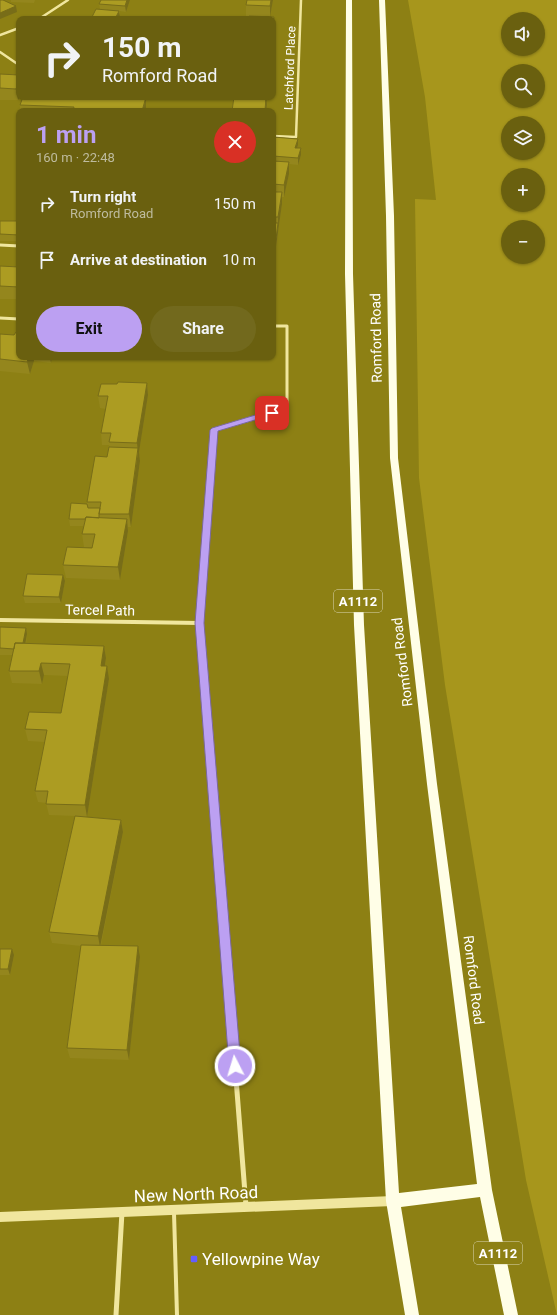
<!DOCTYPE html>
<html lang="en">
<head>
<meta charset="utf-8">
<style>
	body { margin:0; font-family:Roboto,sans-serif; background:#72691d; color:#f1f3f6; height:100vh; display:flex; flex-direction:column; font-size:15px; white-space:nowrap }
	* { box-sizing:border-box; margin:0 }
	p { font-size:13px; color:#bebb9e }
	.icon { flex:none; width:22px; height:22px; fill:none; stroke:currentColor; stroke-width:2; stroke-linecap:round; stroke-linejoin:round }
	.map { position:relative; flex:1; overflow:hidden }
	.side { position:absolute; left:16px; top:108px; width:260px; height:252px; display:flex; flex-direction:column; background:#6a600f; border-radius:8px; box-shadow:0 1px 3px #0004 }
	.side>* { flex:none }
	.top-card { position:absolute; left:16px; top:16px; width:260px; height:84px; border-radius:8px; box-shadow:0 1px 3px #0004; background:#6a600f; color:#f1f3f6; overflow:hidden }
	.fabs { position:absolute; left:501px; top:12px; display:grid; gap:8px }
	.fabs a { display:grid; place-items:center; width:44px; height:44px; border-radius:50%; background:#6a600f; box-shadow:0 1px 3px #0004; font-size:20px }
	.pin { position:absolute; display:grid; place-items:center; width:34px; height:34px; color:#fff; margin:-17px; border-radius:8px; box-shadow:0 2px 6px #0006 }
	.me { position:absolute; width:44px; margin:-22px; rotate:355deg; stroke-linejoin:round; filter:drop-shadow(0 0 3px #0008) }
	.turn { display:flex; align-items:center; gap:14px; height:84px; padding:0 20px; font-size:18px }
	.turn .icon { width:52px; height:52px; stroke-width:2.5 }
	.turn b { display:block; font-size:28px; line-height:34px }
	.round { display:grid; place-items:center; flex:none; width:42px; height:42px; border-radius:21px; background:#72691d }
	.overview { display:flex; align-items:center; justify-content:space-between; height:68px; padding:0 20px }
	h1 { font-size:24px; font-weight:700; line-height:30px; color:#bca0f2 }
	.button { display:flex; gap:8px; margin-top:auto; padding:8px 20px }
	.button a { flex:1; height:46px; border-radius:24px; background:#bca0f2; color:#111; font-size:16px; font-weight:700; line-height:46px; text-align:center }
	.button a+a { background:#72691d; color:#f1f3f6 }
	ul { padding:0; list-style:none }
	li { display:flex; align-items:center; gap:12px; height:56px; padding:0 20px }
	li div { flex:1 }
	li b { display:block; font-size:15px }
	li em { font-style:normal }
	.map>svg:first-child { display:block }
	.green { fill:#a7961c; fill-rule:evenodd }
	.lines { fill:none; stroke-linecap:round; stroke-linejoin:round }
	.service { stroke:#f0e69e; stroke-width:4 }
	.minor-far3 { stroke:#f0e69e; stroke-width:2.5 }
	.minor-far2 { stroke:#f0e69e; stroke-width:3 }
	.minor-far1 { stroke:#f0e69e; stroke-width:4 }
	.minor { stroke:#f0e69e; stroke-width:5 }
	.tertiary { fill:#f0e69e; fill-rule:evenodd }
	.primary { fill:#fffee7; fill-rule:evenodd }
	.wall { fill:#94861d }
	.shaded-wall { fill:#786d18 }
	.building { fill:#ac9c22; stroke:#786d18 }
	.route { fill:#bca0f2; stroke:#7a689d }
	.poi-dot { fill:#645dff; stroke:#8d8014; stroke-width:1.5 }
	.labels { text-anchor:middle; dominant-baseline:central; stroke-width:4; stroke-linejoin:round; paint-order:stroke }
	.far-street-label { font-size:12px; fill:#fff; stroke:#8d8014 }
	.shield { fill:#8d8014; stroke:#ddd9b8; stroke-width:1 }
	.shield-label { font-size:13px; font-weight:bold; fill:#fff }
	.street-label { font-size:14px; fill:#fff; stroke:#8d8014 }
	.near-street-label { font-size:17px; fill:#fff; stroke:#8d8014 }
	.near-poi-label { font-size:17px; fill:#fff; stroke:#8d8014; text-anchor:start }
</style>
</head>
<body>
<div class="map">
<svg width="557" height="1315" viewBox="0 0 557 1315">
	<rect width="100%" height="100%" fill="#8d8014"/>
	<path class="green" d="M408 0H557V1315L526 1180 445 685 419 478 415 199 436 200 425 97ZM508 19H538V49H508ZM508 71H538V101H508ZM508 123H538V153H508ZM508 175H538V205H508ZM508 227H538V257H508Z"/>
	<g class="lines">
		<path class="service" d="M174 1213 177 1315"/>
		<path class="minor-far3" d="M39 19 68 0
			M0 35 19 28
			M0 52 19 65
			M273 136 296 137 301 0"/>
		<path class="minor-far2" d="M0 245 19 246
			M0 318 19 319
			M208 506 214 430 287 408V326H273"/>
		<path class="minor-far1" d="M209 505 200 623 219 863
			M0 620 200 623"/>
		<path class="minor" d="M219 862 246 1206
			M116 1315 122 1212"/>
		<path class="tertiary" d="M393 1196 396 1198 398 1201 396 1204 393 1206 0 1222V1212Z"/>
		<path class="primary" d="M346 0H352L353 274 364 625 399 1193 477 1184 427 784 390 458 386 216 379 0H385L394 216 398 458 437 784 492 1190 518 1315H504L480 1197 401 1207 419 1315H405L386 1201 354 625 345 274Z"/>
	</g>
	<path class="wall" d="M11 0H35L34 3 11 2Z
		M101 0H130L126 12 120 11V17L119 19H91L100 9 99 4Z
		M247 0H273L270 17H274L273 28V19L246 16V5Z
		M0 74 19 75 18 100H0Z
		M146 97V111H20V105Z
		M273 137 298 139V145L297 148 301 155 298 165 289 164V174L284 197H282V204L276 246H273Z
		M0 221H19V241H0Z
		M0 266 19 267V299H0Z
		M0 334 19 357H52L51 363 34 361 30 374 0 371Z
		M149 357H171V358Z
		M147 383 148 395 139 452 140 461 131 527H128V531L120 580 66 578 63 565 92 548 93 547H84L82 534 84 526H70L69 519 87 504V502L107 457 110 447 109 445H102L101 433 106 409 100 408 98 396 117 384Z
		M65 581 61 603H25L23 596Z
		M0 627 27 634 26 644 104 646 106 658 105 666 109 679 87 817 76 816 121 820 123 832 101 945 140 957 129 1060 70 1058 67 1048 81 946 52 943 49 932 75 816 49 815 46 803 38 802 35 791 44 742 28 741 25 729 61 713 68 676 44 675 42 684 12 683 9 671 12 655H0Z
		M0 949 14 955 10 975H0Z"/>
	<path class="shaded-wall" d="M127 0H130L126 12 125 6Z
		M271 0H273L270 17V6Z
		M16 6 17 12 0 19V13Z
		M119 11 120 17 119 19H115Z
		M19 83V97H20L18 100 16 89Z
		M146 97V111H142Z
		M266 97 267 105 266 111H265Z
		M298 139V145L295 154V148Z
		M301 148V155L298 165V158Z
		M289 162V174L284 197V185Z
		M282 192V204L276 246V239L278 223V217Z
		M29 357H33L34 361 30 374 27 362Z
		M50 357H52L51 363Z
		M147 383 148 395 139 452 140 461 131 527 129 514 138 452 137 443Z
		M127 519 128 531 120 580 118 567Z
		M63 575 65 581 61 603 59 597Z
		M26 628 27 634 23 656 22 649Z
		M104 646 106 658 103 678 101 666Z
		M41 663 44 675 42 684 39 671Z
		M107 666 109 679 87 817 85 805Z
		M121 820 123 832 100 947 98 936Z
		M138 946 140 957 129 1060 127 1050Z
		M12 949 14 955 10 975 8 969Z"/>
	<path class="building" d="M0 0H3L16 6 0 13Z
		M101 0H127L125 6 99 4Z
		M247 0H271L270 6 246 5Z
		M96 9 119 11 115 19H91Z
		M249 16 274 17 273 22V19H249Z
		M0 74 19 75V83L16 89 0 88Z
		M23 97H146L142 111H73L74 107 20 105Z
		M234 97H266L265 111H232Z
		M273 137 298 139 295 148H301L298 158 273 156V148L274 146H273Z
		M273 161 289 162 284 185 273 184Z
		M273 192H282L278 217H273Z
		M0 221H19V235L0 234Z
		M273 223H278L276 239H273Z
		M0 266 19 267V287L0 286Z
		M16 332H19V357H29L27 362 0 359V334L14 335Z
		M118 382 147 383 137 443 109 442 111 433H101L108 396H98L101 384H117Z
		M109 447 138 448 129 514H99L101 502H87L95 456 107 457Z
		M71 503 87 504 88 508H100L99 514V518L86 517 85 519H69Z
		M86 517 127 519 118 567 63 565 67 547 92 548 95 534H82Z
		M27 574 63 575 59 597 23 596Z
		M0 627 26 628 23 643H15L14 649 0 648Z
		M15 643 104 646 101 666H107L85 805 46 804 48 791H35L47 730 25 729 29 712 61 713 70 664 41 663 39 671H9Z
		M75 816 121 820 98 936 49 932Z
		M81 945 138 946 127 1050 67 1048Z
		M0 949H12L8 969H0Z"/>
	<path class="route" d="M272 410 276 413 275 414 218 431 204 623 241 1066 239 1070 235 1071 231 1070 229 1066 195 623 210 430 212 428Z"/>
	<rect class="poi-dot" x="190" y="1255" width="8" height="8" rx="2"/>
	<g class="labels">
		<g class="far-street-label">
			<text transform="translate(290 68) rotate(-88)">Latchford Place</text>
		</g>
		<g class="shield">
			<rect x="334" y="590" width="48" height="22" rx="3"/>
			<rect x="474" y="1242" width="48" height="22" rx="3"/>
		</g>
		<g class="shield-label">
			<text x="358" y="601">A1112</text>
			<text x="498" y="1253">A1112</text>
		</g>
		<g class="street-label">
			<text transform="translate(376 338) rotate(-91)">Romford Road</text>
			<text transform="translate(100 610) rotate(1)">Tercel Path</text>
			<text transform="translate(402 662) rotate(-97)">Romford Road</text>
			<text transform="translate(474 980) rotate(83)">Romford Road</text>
		</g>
		<g class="near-street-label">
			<text transform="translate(196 1194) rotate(-2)">New North Road</text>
		</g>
		<g class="near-poi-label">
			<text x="202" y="1259">Yellowpine Way</text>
		</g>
	</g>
</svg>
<div class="fabs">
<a><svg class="icon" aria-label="sound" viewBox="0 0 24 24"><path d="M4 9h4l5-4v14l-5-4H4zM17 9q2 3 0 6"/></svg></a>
<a><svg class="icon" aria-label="search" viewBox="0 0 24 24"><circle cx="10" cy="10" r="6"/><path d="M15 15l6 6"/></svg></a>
<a><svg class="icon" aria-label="layers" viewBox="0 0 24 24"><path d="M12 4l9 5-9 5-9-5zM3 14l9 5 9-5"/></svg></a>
<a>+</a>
<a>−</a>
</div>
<div class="pin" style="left:272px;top:413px;background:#d93025"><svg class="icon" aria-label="arrive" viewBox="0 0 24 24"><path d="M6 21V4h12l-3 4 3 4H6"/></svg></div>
<svg class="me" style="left:235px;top:1066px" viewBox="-20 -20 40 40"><circle r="17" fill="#bca0f2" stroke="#fff" stroke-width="3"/><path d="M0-11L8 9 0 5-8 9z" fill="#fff"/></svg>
<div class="top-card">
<div class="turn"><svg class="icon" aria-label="right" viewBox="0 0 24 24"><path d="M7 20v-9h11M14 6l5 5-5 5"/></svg><div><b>150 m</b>Romford Road</div></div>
</div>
<section class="side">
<div class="overview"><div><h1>1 min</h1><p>160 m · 22:48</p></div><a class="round" style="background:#d93025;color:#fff"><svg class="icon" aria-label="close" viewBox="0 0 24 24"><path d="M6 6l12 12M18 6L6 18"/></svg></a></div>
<ul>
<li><svg class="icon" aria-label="right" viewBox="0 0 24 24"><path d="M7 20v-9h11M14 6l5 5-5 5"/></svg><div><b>Turn right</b><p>Romford Road</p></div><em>150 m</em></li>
<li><svg class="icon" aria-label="arrive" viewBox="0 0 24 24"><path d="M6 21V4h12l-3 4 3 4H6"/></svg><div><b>Arrive at destination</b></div><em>10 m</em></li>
</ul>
<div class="button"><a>Exit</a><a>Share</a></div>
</section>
</div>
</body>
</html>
